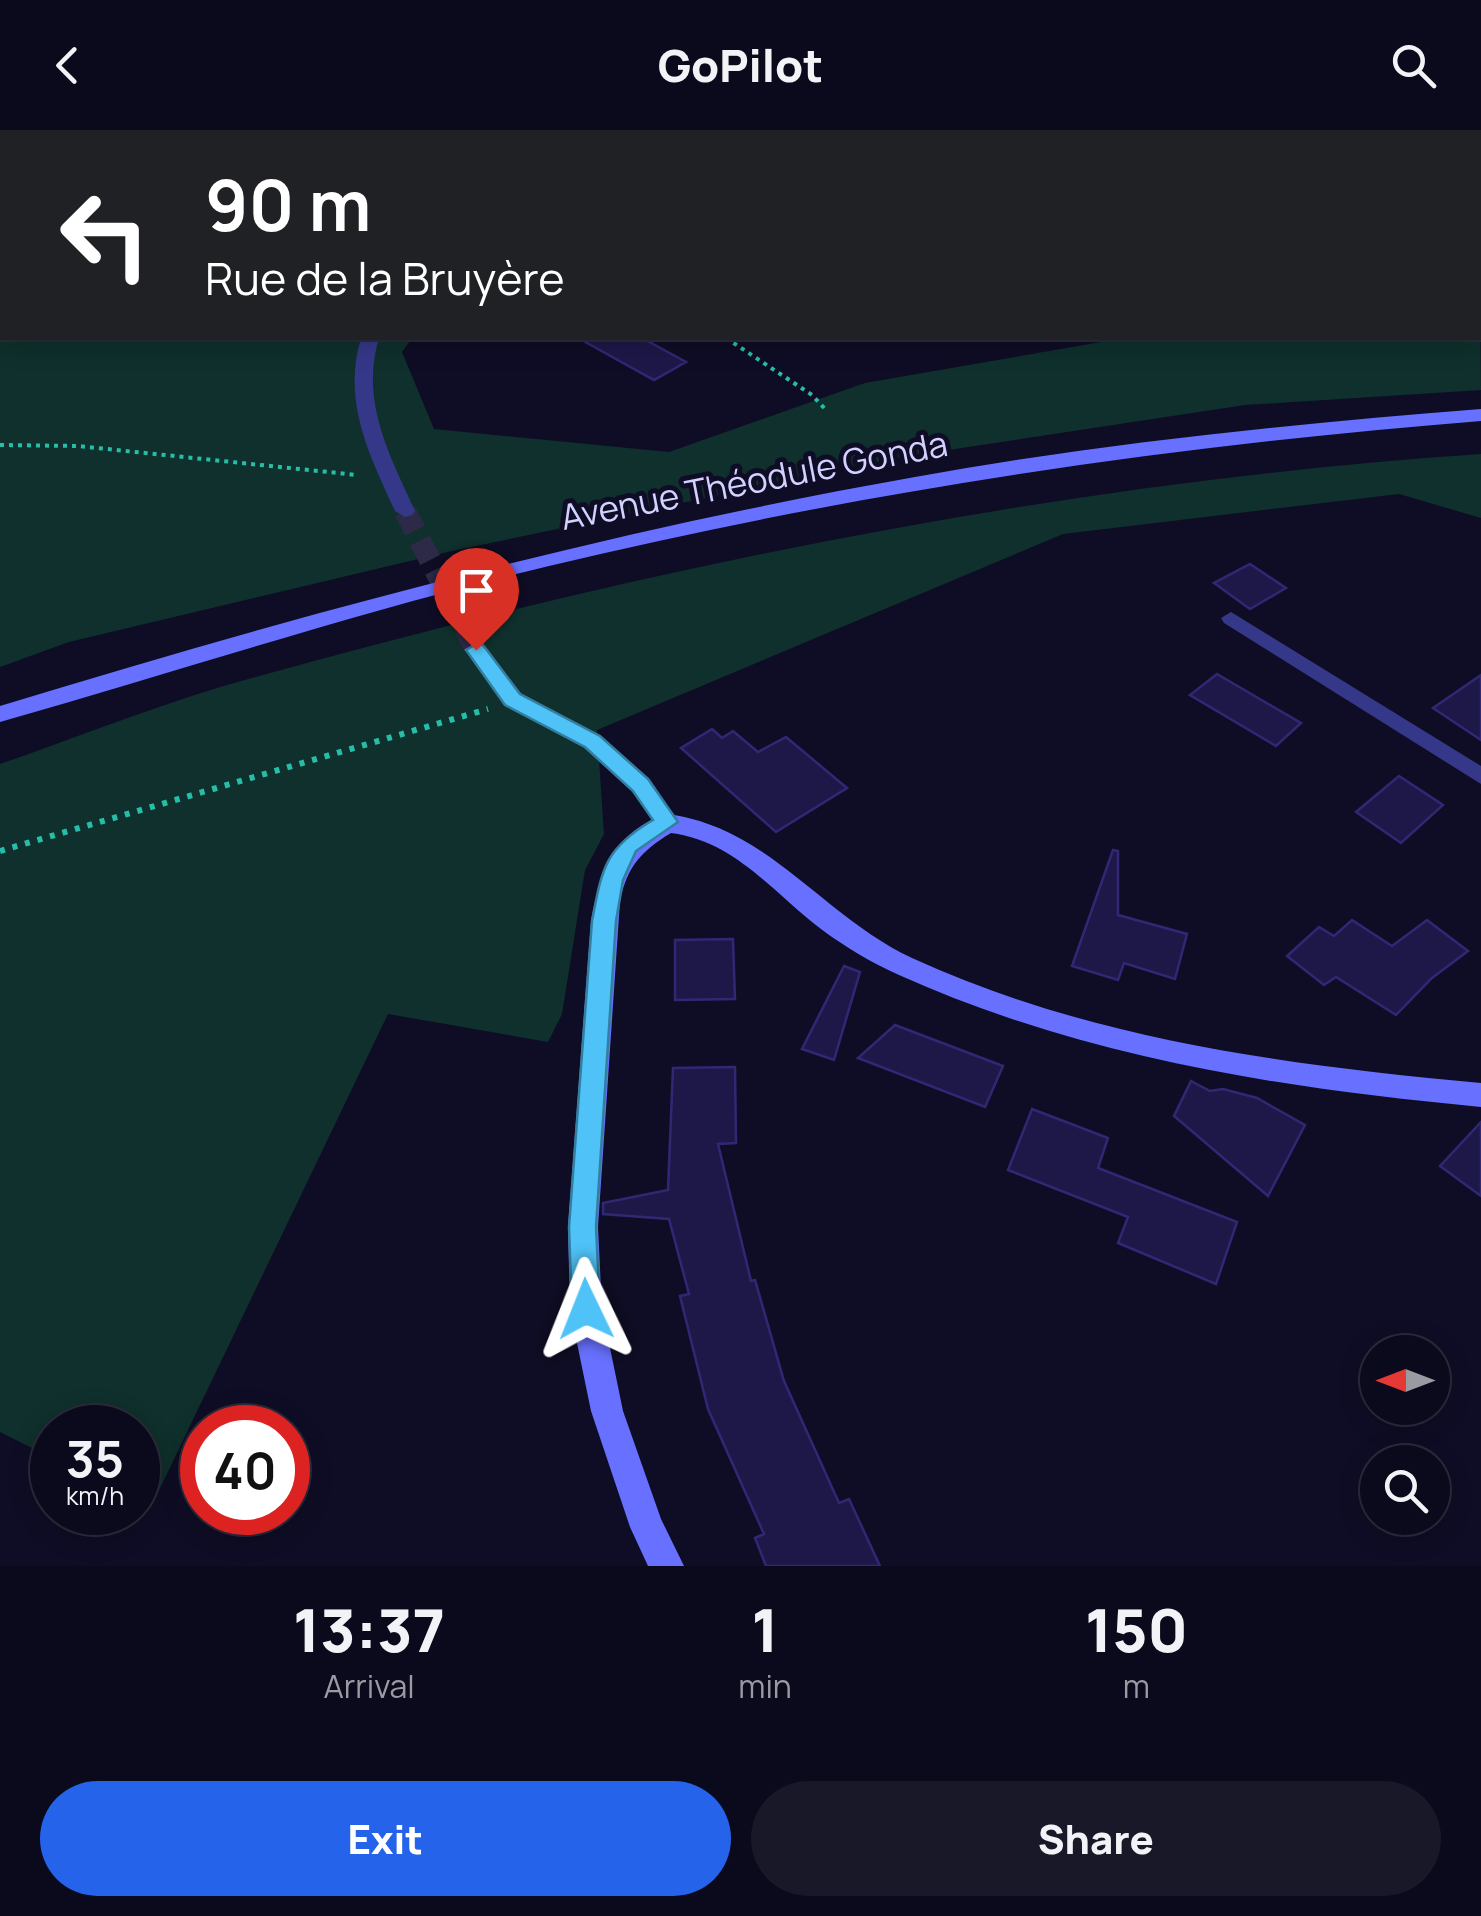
<!DOCTYPE html>
<html lang="en">
<head>
<meta charset="utf-8">
<style>
	body { margin:0; font-family:Manrope,sans-serif; background:#191829; color:#f1f3f6; height:100vh; display:flex; flex-direction:column; font-size:38px; white-space:nowrap }
	* { box-sizing:border-box; margin:0 }
	p { font-size:32px; color:#9a9aa3 }
	.icon { flex:none; width:55px; height:55px; fill:none; stroke:currentColor; stroke-width:2; stroke-linecap:round; stroke-linejoin:round }
	.map { position:relative; height:1436px; overflow:hidden }
	.drawer { display:flex; flex-direction:column; background:#0b0a1c; flex:1 }
	.drawer>* { flex:none }
	.top-card { position:absolute; left:0px; top:0px; width:1482px; height:210px; box-shadow:0 5px 25px #0003,0 0 0 2px #2b2b3b; background:#202124; color:#fff; overflow:hidden }
	.needle { width:65px; rotate:270deg }
	.controls { position:absolute; left:1360px; top:1205px; display:grid; gap:20px }
	.controls a { display:grid; place-items:center; width:90px; height:90px; border-radius:50%; background:#0b0a1c; box-shadow:0 5px 25px #0003,0 0 0 2px #2b2b3b; font-size:50px }
	.speed { position:absolute; left:30px; top:1275px; display:flex; gap:20px; font-size:50px; font-weight:700; text-align:center }
	.speed>* { display:grid; place-content:center; width:130px; height:130px; border-radius:50%; background:#0b0a1c; box-shadow:0 5px 25px #0003,0 0 0 2px #2b2b3b; line-height:1 }
	.speed small { font-size:25px; font-weight:400 }
	.speed .limit { border:15px solid #d22; background:#fff; color:#111 }
	.pin { position:absolute; display:grid; place-items:center; width:85px; height:85px; color:#fff; margin:-102px -42px; border-radius:50% 50% 50% 0; rotate:-45deg; box-shadow:0 0 10px #0007 }
	.pin .icon { rotate:45deg }
	.me { position:absolute; width:110px; margin:-55px; rotate:358deg; stroke-linejoin:round; filter:drop-shadow(0 0 8px #0008) }
	.turn { display:flex; align-items:center; gap:35px; height:210px; padding:0 40px; font-size:45px }
	.turn .icon { width:130px; height:130px; stroke-width:2.5 }
	.turn b { display:block; font-size:70px; line-height:85px }
	.eta { display:flex; justify-content:space-evenly; align-items:center; height:170px; text-align:center }
	.eta b { font-size:60px; font-weight:800; line-height:70px }
	.primary-button { display:flex; gap:20px; margin-top:auto; padding:20px 40px }
	.primary-button a { flex:1; height:115px; border-radius:60px; background:#2563eb; color:#fff; font-size:40px; font-weight:800; line-height:115px; text-align:center }
	.primary-button a+a { background:#191829; color:#f1f3f6 }
	header { display:flex; justify-content:space-between; align-items:center; height:130px; padding:0 40px; background:#0b0a1c; font-size:45px; font-weight:800 }
	.map>svg:first-child { display:block }
	.green { fill:#0f302c }
	.building { fill:#1d1848; stroke:#312875; stroke-width:2.5 }
	.lines { fill:none; stroke-linecap:round; stroke-linejoin:round }
	.street-tunnel { stroke:#2c2a46; stroke-width:22; stroke-dasharray:22 11; stroke-linecap:butt }
	.path-far1 { stroke:#26bea8; stroke-width:4; stroke-dasharray:4 5; stroke-linecap:butt }
	.path { stroke:#26bea8; stroke-width:6; stroke-dasharray:5 8; stroke-linecap:butt }
	.lane { fill:#353888; fill-rule:evenodd }
	.street { fill:#353888; fill-rule:evenodd }
	.secondary { fill:#6871ff; fill-rule:evenodd }
	.route { fill:#4fc3f7; stroke:#337fa1; stroke-width:2.5 }
	.labels { text-anchor:middle; dominant-baseline:central; stroke-width:10; stroke-linejoin:round; paint-order:stroke }
	.street-label { font-size:35px; fill:#d3d1ff; stroke:#0f0d25 }
</style>
</head>
<body>
<header><svg class="icon" aria-label="back" viewBox="0 0 24 24"><path d="M15 5l-7 7 7 7"/></svg>GoPilot<svg class="icon" aria-label="search" viewBox="0 0 24 24"><circle cx="10" cy="10" r="6"/><path d="M15 15l6 6"/></svg></header>
<div class="map">
<svg width="1481" height="1436" viewBox="0 0 1481 1436">
	<rect width="100%" height="100%" fill="#0f0d25"/>
	<path class="green" d="M0 0H334L2 2V208H412L402 222 434 299 669 322 865 253 1124 208H1480V167L1481 260 1245 275 902 327 452 421 69 512 0 537Z
		M1481 324V388L1399 364 1063 404 597 600 604 704 585 740 562 884 548 912 388 884 151 1377 138 1370V1298H52V1328L0 1302V634C84 605 167 571 252 548 653 436 1066 352 1481 324Z"/>
	<path class="building" d="M578 208H642L686 232 654 250Z
		M1250 434 1286 458 1250 479 1214 453Z
		M1217 544 1301 593 1276 616 1190 565Z
		M1481 545V610L1433 578Z
		M712 599 722 608 733 601 758 622 786 607 847 658 776 702 681 618Z
		M1399 646 1443 675 1401 713 1356 682Z
		M1113 720 1118 721V785L1187 804 1175 849 1124 833 1118 850 1072 836Z
		M1352 790 1392 816 1427 790 1468 821 1432 848 1396 885 1336 847 1324 855 1287 826 1319 797 1334 806Z
		M733 809 735 869 675 870V810Z
		M844 836 860 842 834 930 802 919Z
		M895 895 1003 936 985 977 858 928Z
		M735 937 736 1013 718 1014 751 1151 755 1150 784 1251 839 1373 849 1369 880 1436H766L755 1408 764 1404 708 1279 680 1166 689 1164 669 1089 603 1084V1073L668 1060 673 938Z
		M1191 951 1210 961 1223 959 1257 968 1305 995 1268 1066 1174 986Z
		M1032 979 1108 1008 1098 1038 1237 1092 1216 1154 1118 1113 1128 1087 1008 1040Z
		M1481 992V1066L1440 1036Z"/>
	<g class="lines">
		<path class="street-tunnel" d="M405 381 476 520"/>
		<path class="path-far1" d="M596 2 610 0
			M726 208 812 265 827 281
			M0 315 78 316 357 345"/>
		<path class="path" d="M0 721 488 579"/>
		<path class="lane" d="M1231 482 1481 636V654L1224 493 1221 488Z"/>
		<path class="street" d="M532 0H549L551 2H534Z
			M1060 0H1078L1080 2H1062Z
			M1480 66H1481V77H1480Z
			M361 208H379C360 271 389 324 415 381L412 385 405 387 395 381C369 324 342 271 361 208Z
			M476 513 484 515 521 563 600 606 650 649 679 693 676 699H658L632 661 584 618 505 575 465 520Z"/>
		<path class="secondary" d="M1481 279V291C1165 316 858 362 549 436 364 480 183 540 0 592V576C301 484 604 402 915 347 1102 313 1291 294 1481 279Z
			M667 684C769 697 821 785 912 828 1091 910 1287 935 1481 953V977C1281 958 1084 928 899 845 872 833 845 817 821 799 772 762 735 711 671 703 641 721 627 737 620 771L598 1097 602 1179 623 1281 661 1389 684 1436H648L630 1397 591 1281 570 1179 568 1097 591 791C600 743 615 700 667 684Z"/>
	</g>
	<path class="route" d="M476 514 483 515 520 564 600 606 648 649 678 692 636 721 623 750 616 791 596 1097 600 1179 596 1188 586 1192 576 1188 572 1179 569 1097 592 791C602 738 605 718 653 690L633 661 585 617 505 575 466 520Z"/>
	<g class="labels">
		<g class="street-label">
			<text transform="translate(754 350) rotate(-11)">Avenue Théodule Gonda</text>
		</g>
	</g>
</svg>
<div class="controls">
<a><svg class="needle" viewBox="-14 -14 28 28"><path d="M0-13l5 13h-10z" fill="#e53935"/><path d="M0 13l5-13h-10z" fill="#9a9aa3"/></svg></a>
<a><svg class="icon" aria-label="search" viewBox="0 0 24 24"><circle cx="10" cy="10" r="6"/><path d="M15 15l6 6"/></svg></a>
</div>
<div class="speed"><div>35<small>km/h</small></div><div class="limit">40</div></div>
<div class="pin" style="left:476px;top:520px;background:#d93025"><svg class="icon" aria-label="arrive" viewBox="0 0 24 24"><path d="M6 21V4h12l-3 4 3 4H6"/></svg></div>
<svg class="me" style="left:586px;top:1179px" viewBox="-20 -20 40 40"><path d="M0-17L14 15 0 8-14 15z" fill="#4fc3f7" stroke="#fff" stroke-width="4"/></svg>
<div class="top-card">
<div class="turn"><svg class="icon" aria-label="left" viewBox="0 0 24 24"><path d="M17 20v-9H6M10 6l-5 5 5 5"/></svg><div><b>90 m</b>Rue de la Bruyère</div></div>
</div>
</div>
<section class="drawer">
<div class="eta">
<div><b>13:37</b><p>Arrival</p></div>
<div><b>1</b><p>min</p></div>
<div><b>150</b><p>m</p></div>
</div>
<div class="primary-button"><a>Exit</a><a>Share</a></div>
</section>
</body>
</html>
